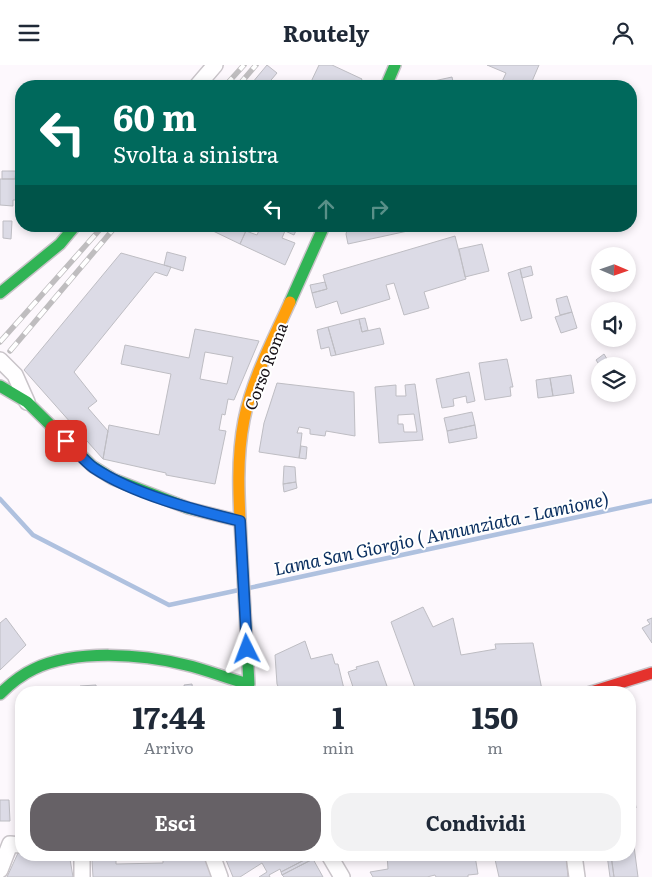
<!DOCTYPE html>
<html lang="it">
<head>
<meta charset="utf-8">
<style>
	body { margin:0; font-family:Literata,serif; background:#f2f2f3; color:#1f2937; height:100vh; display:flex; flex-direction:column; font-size:19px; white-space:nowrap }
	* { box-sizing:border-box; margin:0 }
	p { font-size:16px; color:#747a83 }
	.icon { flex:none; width:28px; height:28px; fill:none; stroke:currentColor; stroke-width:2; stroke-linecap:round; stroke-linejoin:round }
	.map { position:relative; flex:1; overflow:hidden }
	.panel { position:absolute; left:15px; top:621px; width:621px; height:175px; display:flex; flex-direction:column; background:#fff; border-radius:20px; box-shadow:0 2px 8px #0003 }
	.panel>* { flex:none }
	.banner { position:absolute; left:15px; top:15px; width:622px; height:152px; border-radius:20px; box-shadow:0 2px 8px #0003; background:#00695c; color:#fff; overflow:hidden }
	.needle { width:32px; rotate:92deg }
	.buttons { position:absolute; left:591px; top:182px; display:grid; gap:10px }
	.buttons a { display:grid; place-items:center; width:45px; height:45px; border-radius:50%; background:#fff; box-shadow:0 2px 8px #0003; font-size:25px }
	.pin { position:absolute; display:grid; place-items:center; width:42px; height:42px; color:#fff; margin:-21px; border-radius:10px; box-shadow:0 2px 8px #0006 }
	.me { position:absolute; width:55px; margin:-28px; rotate:357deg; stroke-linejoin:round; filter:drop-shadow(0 0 4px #0008) }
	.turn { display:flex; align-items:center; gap:18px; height:105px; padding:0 15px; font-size:22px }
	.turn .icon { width:65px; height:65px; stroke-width:2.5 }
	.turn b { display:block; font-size:35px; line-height:42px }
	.lanes { display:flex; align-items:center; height:48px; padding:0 15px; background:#0003; justify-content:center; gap:25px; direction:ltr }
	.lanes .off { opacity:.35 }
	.eta { display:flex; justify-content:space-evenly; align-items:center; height:85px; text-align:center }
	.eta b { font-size:30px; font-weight:700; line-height:35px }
	.button { display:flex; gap:10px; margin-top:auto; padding:10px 15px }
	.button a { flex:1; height:58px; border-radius:20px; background:#666166; color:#fff; font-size:20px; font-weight:700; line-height:58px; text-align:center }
	.button a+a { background:#f2f2f3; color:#1f2937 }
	header { display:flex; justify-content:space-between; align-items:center; height:65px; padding:0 15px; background:#fff; font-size:22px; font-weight:700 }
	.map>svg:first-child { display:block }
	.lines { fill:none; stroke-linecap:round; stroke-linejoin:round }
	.stream { stroke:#afc1df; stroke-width:4.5 }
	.building { fill:#dcdbe6; stroke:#bebdc3; fill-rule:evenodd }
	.street-casing { stroke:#c9c4c9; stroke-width:18 }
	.fast-casing { stroke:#c9c4c9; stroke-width:14 }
	.slow-casing { stroke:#c9c4c9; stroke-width:14 }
	.jam-casing { stroke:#c9c4c9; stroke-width:14 }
	.street { stroke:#fffeff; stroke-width:15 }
	.fast { stroke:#30b455; stroke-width:11 }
	.slow { stroke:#ff9f0a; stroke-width:11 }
	.jam { stroke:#e5322d; stroke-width:11 }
	.rail-casing { stroke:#bfbdbf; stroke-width:5.5 }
	.rail { stroke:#fff; stroke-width:4; stroke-dasharray:11; stroke-linecap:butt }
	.route-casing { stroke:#114b97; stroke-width:12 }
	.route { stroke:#1a73e8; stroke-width:9 }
	.labels { text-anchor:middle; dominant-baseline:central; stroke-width:4; stroke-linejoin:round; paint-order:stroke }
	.street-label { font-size:16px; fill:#150f15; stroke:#fff }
	.water-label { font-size:18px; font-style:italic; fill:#092e5f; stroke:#fff }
</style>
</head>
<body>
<header><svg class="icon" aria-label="menu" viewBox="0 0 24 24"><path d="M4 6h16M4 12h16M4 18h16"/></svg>Routely<svg class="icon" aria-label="person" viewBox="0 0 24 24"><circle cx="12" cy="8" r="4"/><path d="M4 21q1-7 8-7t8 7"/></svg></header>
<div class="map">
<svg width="652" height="812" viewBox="0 0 652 812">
	<rect width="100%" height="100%" fill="#fdf8fd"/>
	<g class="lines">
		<path class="stream" d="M0 434 33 470 169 540 239 525
			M249 523 652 436"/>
	</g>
	<path class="building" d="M267 0 277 8 266 21H255L252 18Z
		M319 0H332L362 14 359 21H309Z
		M487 0H539L530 21H500L506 8Z
		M452 12 454 21H411Z
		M2 106H16L15 114H2Z
		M0 114H17L16 135H13V141L0 140Z
		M3 156H12L11 174 3 173Z
		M212 161H248L240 179 211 165Z
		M257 161H298L294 170 285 166 282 173 295 178 285 200 240 179 246 166 257 170 260 163Z
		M348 161H426V162L348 179 346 169Z
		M455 171 466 214 424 227 429 243 404 250 394 218 386 220 390 234 341 249 337 236 316 243 312 228 327 224 323 210Z
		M482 179 489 206 465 212 459 184Z
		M167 187 186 192 183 206 164 200Z
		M121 188 171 202 167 211 155 207 74 307 97 336 88 343 108 366 103 394 24 305Z
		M531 201 533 210 522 213 520 204Z
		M520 204 532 253 521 256 508 208Z
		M325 217 327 224 312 228 310 220Z
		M567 231 572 247 560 250 556 234Z
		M572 247 577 263 561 268 555 252Z
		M365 253 368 265 362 267 359 254Z
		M359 254 362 267 380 263 384 279 336 290 328 262Z
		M328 262 336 290 331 291 329 282 321 284 317 265Z
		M195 264 259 276 234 335 228 334 225 350 222 349 219 365 226 366 215 419 166 410V408L103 394 109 360 159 370 171 309 121 299 125 280 189 293ZM205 287 233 292 227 319 200 314Z
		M604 289 610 299 606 301H600L596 295Z
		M507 294 513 322H510L511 331 485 335 479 298Z
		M469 307 475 336 467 338 466 331 453 334 454 341 442 343 436 314Z
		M571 310 574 328 553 331 550 313Z
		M550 313 553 331 538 333 536 315Z
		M277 318 354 327 355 371 326 366 325 371 310 369V364L299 362 297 368H302L299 393 259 387 264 358Z
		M415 319 423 375 379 378 375 322 396 320V331H406L405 320ZM414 349 417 367H404L403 359H398V350Z
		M472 347 475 360 447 366 444 353Z
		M475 360 477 373 449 378 447 366Z
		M301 381 307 382 306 394 299 393Z
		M284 401 295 402 296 417 283 419Z
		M296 417 297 423 284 427 283 419Z
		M423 542 433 562 453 553 461 590 496 584 495 579 533 578 542 625 532 628H417L391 557Z
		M6 553 26 580 0 605V558Z
		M652 553V578L642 563 650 559 647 555Z
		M305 576 311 594 332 589 335 599H338L345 628H281L277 619 275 590Z
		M378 596 388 624 385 625 386 628H355L348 607 357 604 356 602Z
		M192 619 193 628H185L184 620Z
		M96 620 97 628H80V621Z
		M630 654 635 688 630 689Z
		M630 705 636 743 630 744Z
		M0 735H9L10 756H0Z
		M631 758 638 812H614L611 790H630Z
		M18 788 70 794 73 812H7Z
		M224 790H311L312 791 281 807 280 804 269 810 270 812H259L267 807 262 798 240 812H233Z
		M387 790H481L475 791 478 809 468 810V812H436L435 810 427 812H373L370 807 388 804Z
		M494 790H566L568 812H499Z
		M607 790H611L614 812H610Z
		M312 791 313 794 282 810 281 807Z
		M206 794 212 812H93L92 795H116V799L163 798V795Z
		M313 794 323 812H284L282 810Z"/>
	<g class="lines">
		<defs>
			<path id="street" d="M197 21 215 0
				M0 295 15 310 27 337
				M82 790V812
				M212 790 220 812
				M329 790 342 812
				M574 790 577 812
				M0 805 10 779 21 780"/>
			<path id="fast" d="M386 21 395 0
				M0 228 60 179 75 161
				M290 237 324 161
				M0 321 27 337 92 401 113 414 188 443 240 456
				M0 629C10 619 21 610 34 604 76 584 142 589 186 600 208 605 228 614 249 619L242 493"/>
			<path id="slow" d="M242 493C240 448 235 401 244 355 252 314 273 275 290 237"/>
			<path id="jam" d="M588 628 652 608"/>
		</defs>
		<use href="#street" class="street-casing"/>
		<use href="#fast" class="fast-casing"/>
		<use href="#slow" class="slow-casing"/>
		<use href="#jam" class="jam-casing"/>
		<use href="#street" class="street"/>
		<use href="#fast" class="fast"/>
		<use href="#slow" class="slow"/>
		<use href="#jam" class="jam"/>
		<defs>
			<path id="rail" d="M225 21 244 0
				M238 21 256 0
				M0 277 103 161
				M10 286 116 161"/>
		</defs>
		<use href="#rail" class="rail-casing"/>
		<use href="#rail" class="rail"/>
	</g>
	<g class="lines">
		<defs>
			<path id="route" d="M66 376C75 384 84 396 94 403 133 429 194 445 240 456L247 584"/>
		</defs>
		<use href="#route" class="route-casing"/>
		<use href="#route" class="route"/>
	</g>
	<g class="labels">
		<g class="street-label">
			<text transform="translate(265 301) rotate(-69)">Corso Roma</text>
		</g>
		<g class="water-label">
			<text transform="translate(441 468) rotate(-12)">Lama San Giorgio ( Annunziata - Lamione)</text>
		</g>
	</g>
</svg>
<div class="buttons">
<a><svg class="needle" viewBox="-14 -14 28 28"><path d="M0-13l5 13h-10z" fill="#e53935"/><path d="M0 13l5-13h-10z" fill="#747a83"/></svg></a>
<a><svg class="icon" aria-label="sound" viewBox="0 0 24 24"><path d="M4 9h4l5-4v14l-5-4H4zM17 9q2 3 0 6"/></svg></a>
<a><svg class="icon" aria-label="layers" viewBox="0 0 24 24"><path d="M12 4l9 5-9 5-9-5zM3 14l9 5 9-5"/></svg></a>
</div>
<div class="pin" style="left:66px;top:376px;background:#d93025"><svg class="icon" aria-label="arrive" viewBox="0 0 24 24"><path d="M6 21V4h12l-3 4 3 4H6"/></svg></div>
<svg class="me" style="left:247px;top:584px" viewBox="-20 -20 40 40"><path d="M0-17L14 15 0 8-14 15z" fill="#1a73e8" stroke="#fff" stroke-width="4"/></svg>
<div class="banner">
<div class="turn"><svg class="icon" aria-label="left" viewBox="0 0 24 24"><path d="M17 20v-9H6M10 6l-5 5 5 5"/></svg><div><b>60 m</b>Svolta a sinistra</div></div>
<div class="lanes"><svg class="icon" aria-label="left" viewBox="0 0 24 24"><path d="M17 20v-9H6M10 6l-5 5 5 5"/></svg><svg class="icon off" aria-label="ahead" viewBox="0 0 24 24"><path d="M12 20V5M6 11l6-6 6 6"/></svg><svg class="icon off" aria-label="right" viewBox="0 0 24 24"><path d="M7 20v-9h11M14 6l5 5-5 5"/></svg></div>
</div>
<section class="panel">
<div class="eta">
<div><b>17:44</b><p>Arrivo</p></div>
<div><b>1</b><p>min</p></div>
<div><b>150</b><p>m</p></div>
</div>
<div class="button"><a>Esci</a><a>Condividi</a></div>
</section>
</div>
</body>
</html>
